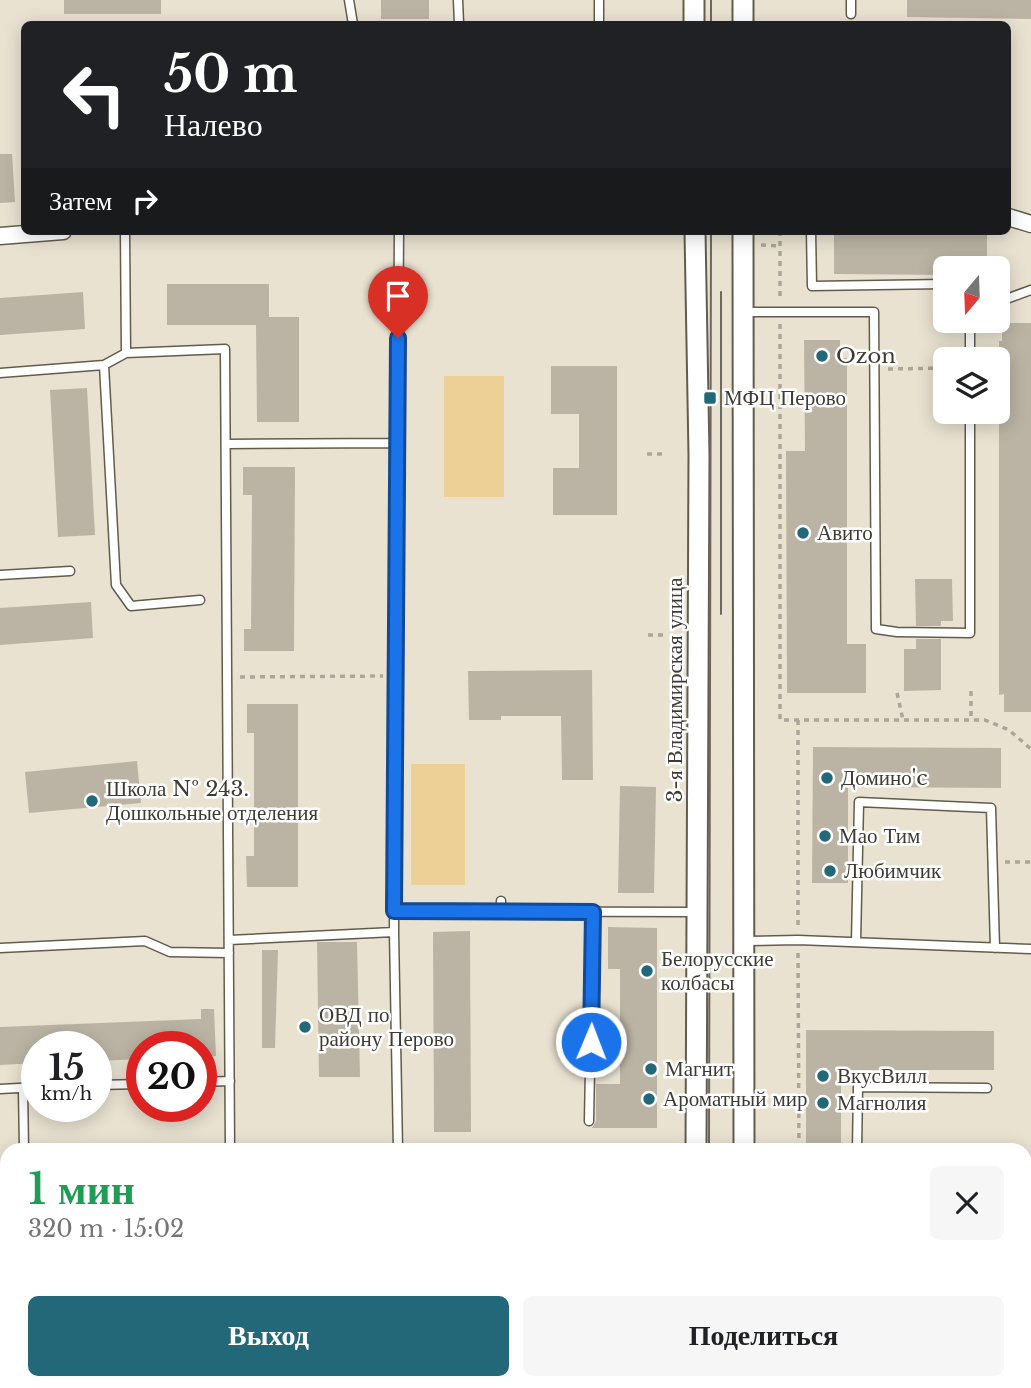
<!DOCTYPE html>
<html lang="ru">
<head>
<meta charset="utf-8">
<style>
	body { margin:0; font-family:"Libre Baskerville",serif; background:#f6f6f6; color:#202124; height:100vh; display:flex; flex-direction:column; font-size:26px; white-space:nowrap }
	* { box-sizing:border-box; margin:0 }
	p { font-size:23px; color:#757577 }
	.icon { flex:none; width:38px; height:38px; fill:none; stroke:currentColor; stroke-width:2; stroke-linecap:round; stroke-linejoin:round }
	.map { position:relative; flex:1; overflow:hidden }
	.panel { position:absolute; left:0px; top:1143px; width:1032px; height:247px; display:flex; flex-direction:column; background:#fff; border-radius:21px 21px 0 0; box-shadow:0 4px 18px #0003 }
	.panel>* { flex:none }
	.banner { position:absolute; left:21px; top:21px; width:990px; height:214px; border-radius:10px; box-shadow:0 4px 18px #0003; background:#202124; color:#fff; overflow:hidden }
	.needle { width:46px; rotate:199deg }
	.controls { position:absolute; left:933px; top:256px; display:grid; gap:14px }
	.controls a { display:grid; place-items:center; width:77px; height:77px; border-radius:10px; background:#fff; box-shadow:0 4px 18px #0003; font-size:35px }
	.speed { position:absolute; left:21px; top:1031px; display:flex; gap:14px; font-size:35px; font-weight:700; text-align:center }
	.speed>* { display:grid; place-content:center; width:91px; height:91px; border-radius:50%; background:#fff; box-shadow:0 4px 18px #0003; line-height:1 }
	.speed small { font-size:18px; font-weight:400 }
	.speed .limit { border:10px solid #d22; background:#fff; color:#111 }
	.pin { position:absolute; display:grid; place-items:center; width:60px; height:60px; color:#fff; margin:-72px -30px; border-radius:50% 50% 50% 0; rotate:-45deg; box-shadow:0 0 7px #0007 }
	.pin .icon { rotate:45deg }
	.me { position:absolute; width:77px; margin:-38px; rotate:1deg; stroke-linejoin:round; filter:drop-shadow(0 0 5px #0008) }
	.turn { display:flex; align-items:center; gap:24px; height:147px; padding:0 28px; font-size:32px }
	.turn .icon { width:91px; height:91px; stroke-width:2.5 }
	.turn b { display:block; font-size:49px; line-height:60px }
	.then { display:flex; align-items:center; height:66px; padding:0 28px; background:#0003; gap:14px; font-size:26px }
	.round { display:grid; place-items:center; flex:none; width:74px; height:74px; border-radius:10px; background:#f6f6f6 }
	.head { display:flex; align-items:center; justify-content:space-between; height:119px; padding:0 28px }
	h1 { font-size:42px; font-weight:600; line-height:52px; color:#1e9e55 }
	.button { display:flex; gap:14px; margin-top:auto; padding:14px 28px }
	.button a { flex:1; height:80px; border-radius:10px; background:#236879; color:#fff; font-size:28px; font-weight:600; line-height:80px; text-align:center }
	.button a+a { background:#f6f6f6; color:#202124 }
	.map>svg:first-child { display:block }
	.green { fill:#ecd095 }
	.building { fill:#bbb4a4 }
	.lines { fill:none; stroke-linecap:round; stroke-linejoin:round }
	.service-casing { stroke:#625c4d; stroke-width:11 }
	.minor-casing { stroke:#625c4d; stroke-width:19 }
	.tertiary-casing { stroke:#625c4d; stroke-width:23 }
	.path { stroke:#aba699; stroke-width:3.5; stroke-dasharray:5 5; stroke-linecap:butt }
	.service { stroke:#fff; stroke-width:8 }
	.minor { stroke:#fff; stroke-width:16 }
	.tertiary { stroke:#fff; stroke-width:19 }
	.tram { stroke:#6c685f; stroke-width:2 }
	.route-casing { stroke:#114b97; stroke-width:18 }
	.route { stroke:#1a73e8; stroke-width:12 }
	.poi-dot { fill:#236879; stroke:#fff; stroke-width:2.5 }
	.labels { text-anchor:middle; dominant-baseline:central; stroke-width:5; stroke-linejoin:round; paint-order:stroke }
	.poi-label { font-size:21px; fill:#3e3b35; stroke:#fff; text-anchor:start }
	.street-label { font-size:21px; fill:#3e3b35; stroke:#fff }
</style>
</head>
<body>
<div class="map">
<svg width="1031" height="1388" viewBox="0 0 1031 1388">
	<rect width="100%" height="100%" fill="#e9e2d1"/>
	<path class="green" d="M444 376H504V497H444Z
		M411 764H465V885H411Z"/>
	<path class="building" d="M64 0H161V14H64Z
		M381 0H429V19H381Z
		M907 0H1031V19L907 17Z
		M0 154H12L15 202 0 203Z
		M834 233H987V268H945V275L834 274Z
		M167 284H269V317H299V422H257L256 325H167Z
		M83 292 85 329 0 335V298Z
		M1002 323H1031V712H1004V694L999 695V341H1002Z
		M804 340H840V358H847V644H866V693H787L786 451H805Z
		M551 366H617V515H553V468H579V414H551Z
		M87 388 95 535 58 537 50 390Z
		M243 467H295L294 651H244V629H251L252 495H243Z
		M915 579H952L953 621H941V626H916Z
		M91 602 93 638 0 645V608Z
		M916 639H941V690L904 691V649H916Z
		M592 670 593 780H562L561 716H501V720H469L468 671Z
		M247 704H298V887H247L246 856H254V733H247Z
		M813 747 1001 748V788L848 787V883H812Z
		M137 761 141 803 29 813 25 772Z
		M620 786 656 787 654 893H618Z
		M608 927 657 928V1128H592L596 1121V1084H620V969H608Z
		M470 931 471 1132H434L433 932Z
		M317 942H357L360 1077H319Z
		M262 950H278L275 1048H262Z
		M201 1009H214L216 1056 201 1057V1046H142V1059L96 1061V1046H37V1063L0 1065V1027L201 1019Z
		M806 1030 994 1031V1070H841V1150H806Z"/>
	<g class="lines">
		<defs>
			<path id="service" d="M349 0 353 24
				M458 0 459 24
				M599 0V24
				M851 0V14
				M125 231 126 353 225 349 230 1150
				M811 231 812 286 945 284
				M998 302 1031 290
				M743 312H874L876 629 897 632 970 633V411
				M970 359V320
				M104 365 116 585 131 606 200 600
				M0 373 104 365 126 353
				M226 444 397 443
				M0 575 70 571
				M501 901V911
				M394 911 695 912
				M394 932 398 1150
				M229 940 394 932 399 231
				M744 941 798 940 1031 949
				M856 942 859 802 991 808 995 948
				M0 948 145 941 170 952 229 953
				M201 1082 230 1081
				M96 1085 142 1084
				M23 1088 24 1150
				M0 1089 37 1087
				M589 1121 593 912
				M857 1150 858 1087 987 1088
				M1026 1197H1031
				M0 1199H7
				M1026 1342H1031
				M269 1388V1382"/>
			<path id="minor" d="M1008 217 1031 224
				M0 236 63 231"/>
			<path id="tertiary" d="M743 0V24
				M694 24V0
				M695 231 699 455 696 1150
				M743 231 744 1150
				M746 1382 747 1388
				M695 1388V1382"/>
		</defs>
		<use href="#service" class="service-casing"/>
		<use href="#minor" class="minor-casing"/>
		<use href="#tertiary" class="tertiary-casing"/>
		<path class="path" d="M780 231V299
			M761 245 780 246
			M780 324V720H985L1009 730 1031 749
			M888 369 945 368
			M647 454H667
			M648 635H665
			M240 677 383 676
			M971 691V720
			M897 693 903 720
			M798 720V928
			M1005 862H1031
			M798 953 799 1150
			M663 1382V1388
			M668 1382V1388
			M770 1382V1388
			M779 1382V1388
			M785 1382V1388
			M795 1382V1388
			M656 1388V1382"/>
		<use href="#service" class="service"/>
		<use href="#minor" class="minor"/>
		<use href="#tertiary" class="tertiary"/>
		<path class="tram" d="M711 0V24
			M721 614V292
			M709 1150 711 231
			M718 1382V1388"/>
	</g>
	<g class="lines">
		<defs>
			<path id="route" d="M398 338 394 911 593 912 591 1042"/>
		</defs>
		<use href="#route" class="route-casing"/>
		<use href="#route" class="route"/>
	</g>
	<g class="poi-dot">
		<circle cx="822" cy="356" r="7"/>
		<rect x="703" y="391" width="14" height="14" rx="3.5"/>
		<circle cx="803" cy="533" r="7"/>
		<circle cx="827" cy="778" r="7"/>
		<circle cx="92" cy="801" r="7"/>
		<circle cx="825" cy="836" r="7"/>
		<circle cx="830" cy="871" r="7"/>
		<circle cx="647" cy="971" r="7"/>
		<circle cx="305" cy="1027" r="7"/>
		<circle cx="651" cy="1069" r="7"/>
		<circle cx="823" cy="1076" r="7"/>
		<circle cx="649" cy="1099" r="7"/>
		<circle cx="823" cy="1103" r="7"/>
	</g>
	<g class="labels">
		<g class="poi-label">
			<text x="836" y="356">Ozon</text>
			<text x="724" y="398">МФЦ Перово</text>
			<text x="817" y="533">Авито</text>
			<text x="841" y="778">Домино'c</text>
			<text x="106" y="789">Школа № 243.<tspan x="106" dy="24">Дошкольные отделения</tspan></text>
			<text x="839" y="836">Мао Тим</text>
			<text x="844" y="871">Любимчик</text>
			<text x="661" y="959">Белорусские<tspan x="661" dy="24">колбасы</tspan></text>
			<text x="319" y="1015">ОВД по<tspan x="319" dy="24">району Перово</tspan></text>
			<text x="665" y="1069">Магнит</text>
			<text x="837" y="1076">ВкусВилл</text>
			<text x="663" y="1099">Ароматный мир</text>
			<text x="837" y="1103">Магнолия</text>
		</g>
		<g class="street-label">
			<text transform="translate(675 690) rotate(-90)">3-я Владимирская улица</text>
		</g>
	</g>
</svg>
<div class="controls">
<a><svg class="needle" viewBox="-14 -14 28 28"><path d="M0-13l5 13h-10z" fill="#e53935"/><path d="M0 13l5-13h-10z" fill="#757577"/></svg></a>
<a><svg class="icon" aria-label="layers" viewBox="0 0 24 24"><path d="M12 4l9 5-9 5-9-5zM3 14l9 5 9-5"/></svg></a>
</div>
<div class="speed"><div>15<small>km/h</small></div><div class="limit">20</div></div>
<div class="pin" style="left:398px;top:338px;background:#d93025"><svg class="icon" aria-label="arrive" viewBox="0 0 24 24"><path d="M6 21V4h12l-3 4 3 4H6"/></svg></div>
<svg class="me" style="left:591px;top:1042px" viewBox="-20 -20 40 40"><circle r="17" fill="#1a73e8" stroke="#fff" stroke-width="3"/><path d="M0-11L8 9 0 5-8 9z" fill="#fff"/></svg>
<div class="banner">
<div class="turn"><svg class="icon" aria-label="left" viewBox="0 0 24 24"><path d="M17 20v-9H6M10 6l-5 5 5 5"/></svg><div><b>50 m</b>Налево</div></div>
<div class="then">Затем<svg class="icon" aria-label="right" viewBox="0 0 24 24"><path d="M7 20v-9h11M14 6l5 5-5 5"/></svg></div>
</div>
<section class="panel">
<div class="head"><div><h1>1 мин</h1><p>320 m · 15:02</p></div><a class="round"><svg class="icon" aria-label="close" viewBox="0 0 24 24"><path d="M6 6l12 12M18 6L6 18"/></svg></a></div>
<div class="button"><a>Выход</a><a>Поделиться</a></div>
</section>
</div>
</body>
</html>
